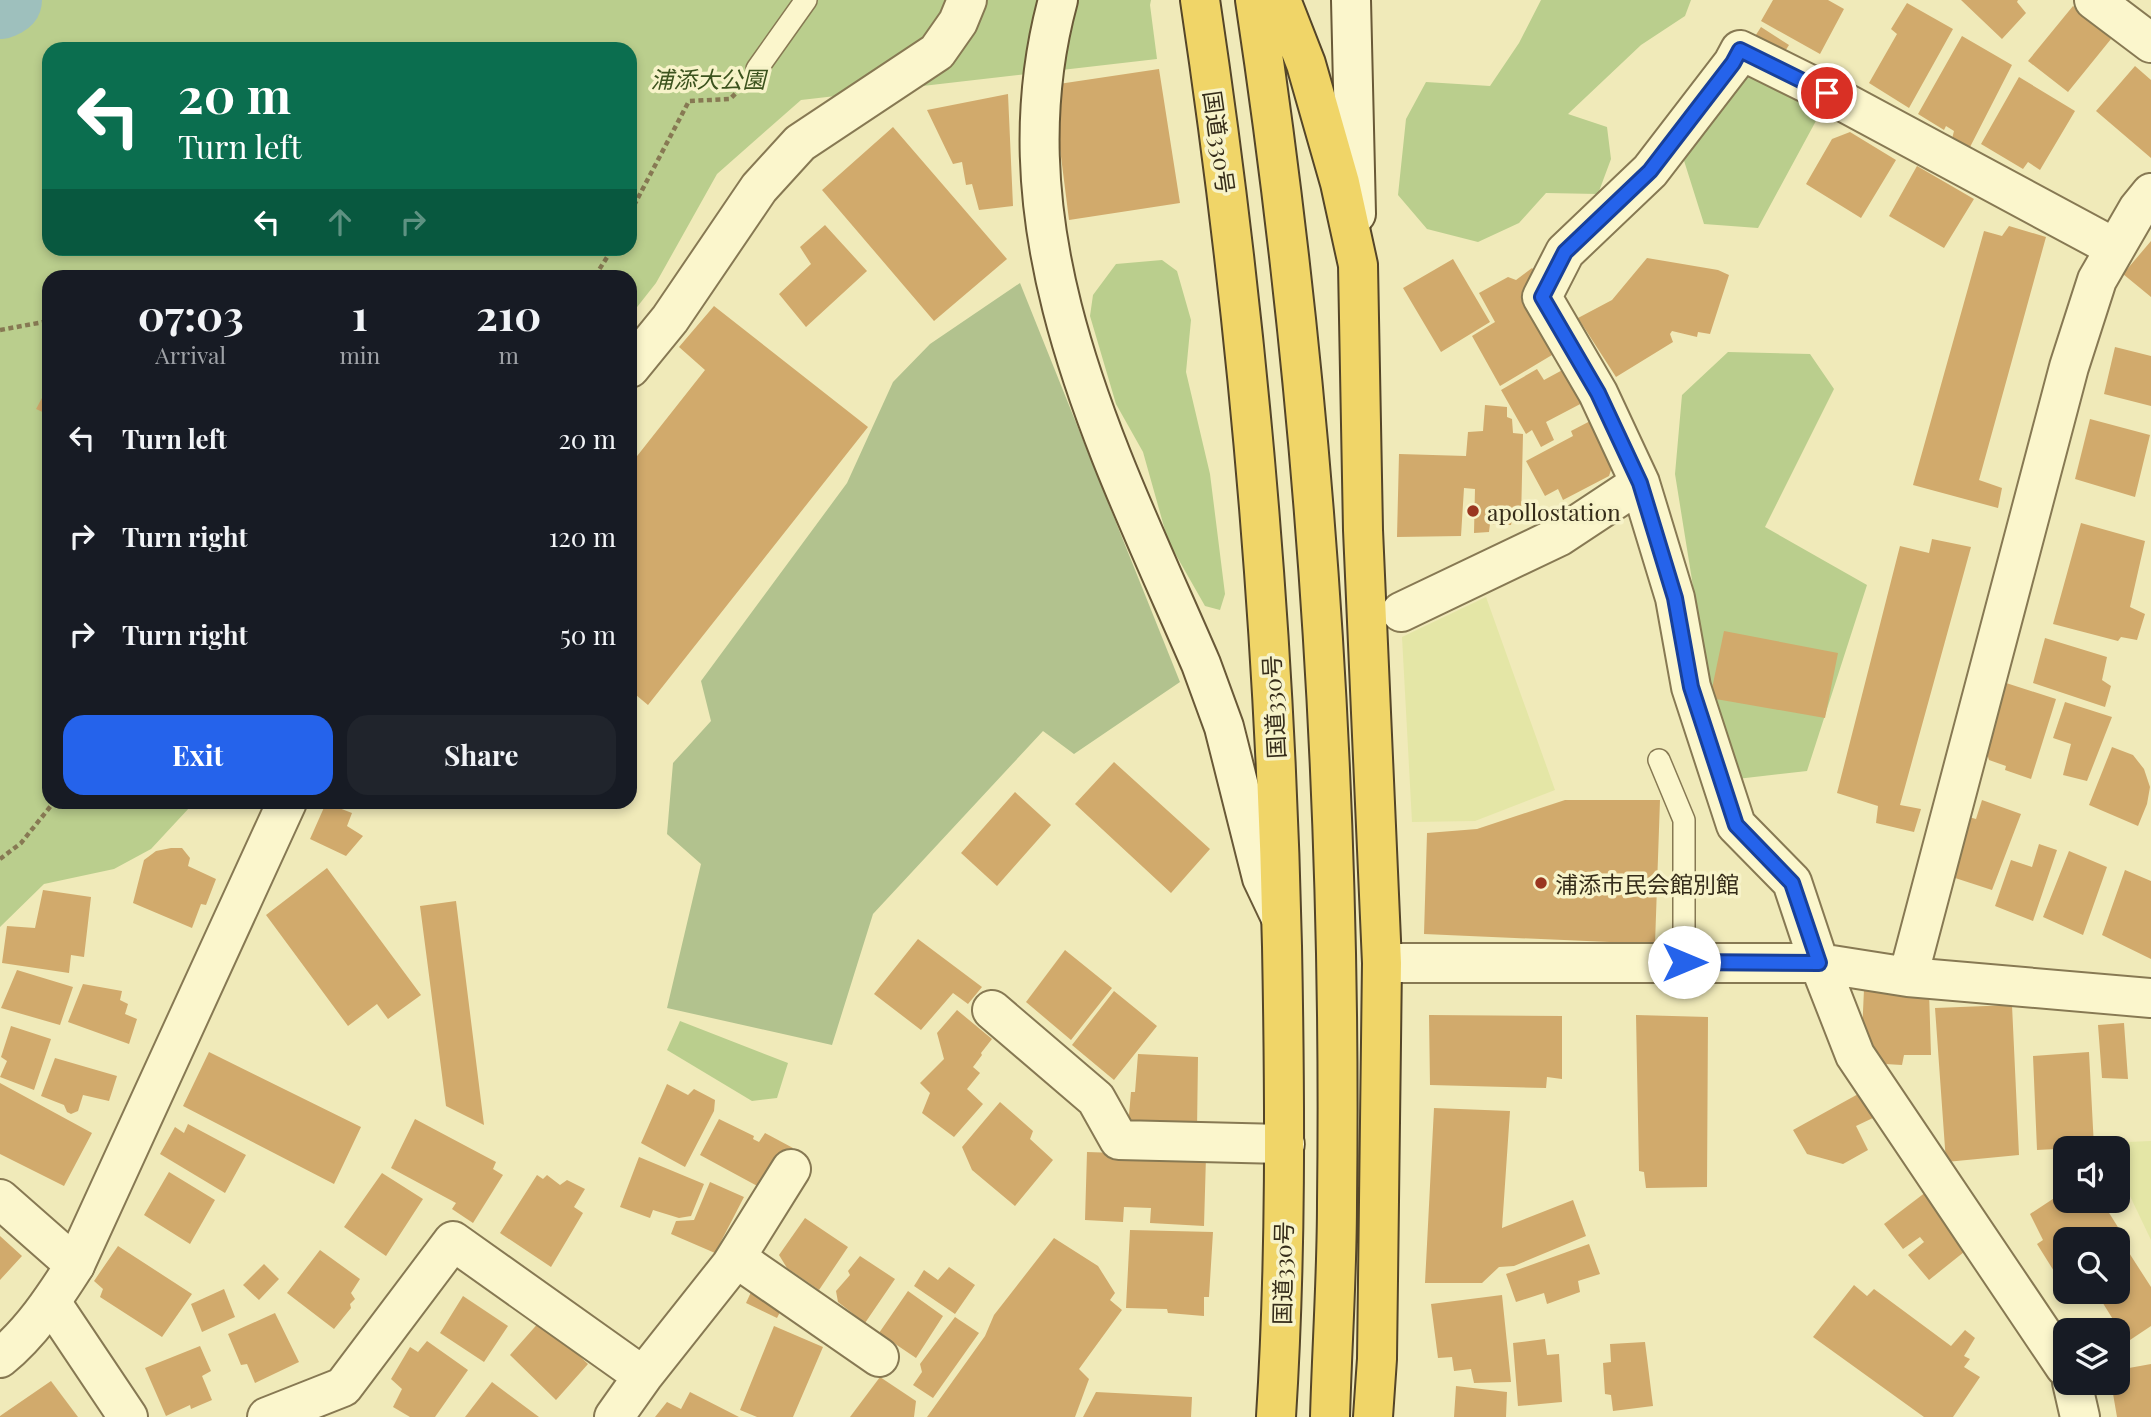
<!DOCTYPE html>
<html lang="en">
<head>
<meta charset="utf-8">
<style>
	body { margin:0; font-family:"Playfair Display","Noto Sans JP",serif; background:#20242c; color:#f1f3f6; height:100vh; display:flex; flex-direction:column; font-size:26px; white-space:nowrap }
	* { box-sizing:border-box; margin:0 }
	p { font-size:23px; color:#9ea1a6 }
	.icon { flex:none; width:38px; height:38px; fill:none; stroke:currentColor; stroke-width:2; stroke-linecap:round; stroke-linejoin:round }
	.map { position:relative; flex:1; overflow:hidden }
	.panel { position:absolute; left:42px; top:270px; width:595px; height:539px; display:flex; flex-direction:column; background:#171b24; border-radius:21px; box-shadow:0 4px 10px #0003 }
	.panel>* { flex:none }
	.hud { position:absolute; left:42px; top:42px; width:595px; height:214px; border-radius:21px; box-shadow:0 4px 10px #0003; background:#0b6e4f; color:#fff; overflow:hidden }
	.buttons { position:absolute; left:2053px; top:1136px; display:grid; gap:14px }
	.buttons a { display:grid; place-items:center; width:77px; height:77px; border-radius:14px; background:#171b24; box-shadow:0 4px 10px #0003; font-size:35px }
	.pin { position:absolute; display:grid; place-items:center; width:60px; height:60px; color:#fff; margin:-30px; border:4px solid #fff; border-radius:50%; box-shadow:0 2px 7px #0007 }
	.me { position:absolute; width:77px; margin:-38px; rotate:90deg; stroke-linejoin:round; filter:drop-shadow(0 0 5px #0008) }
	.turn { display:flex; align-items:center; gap:24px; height:147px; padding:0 21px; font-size:32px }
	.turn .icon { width:91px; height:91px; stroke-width:2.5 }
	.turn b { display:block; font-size:49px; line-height:60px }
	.lanes { display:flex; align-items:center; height:66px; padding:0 21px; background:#0003; justify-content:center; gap:35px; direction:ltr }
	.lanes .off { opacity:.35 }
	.eta { display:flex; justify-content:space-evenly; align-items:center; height:119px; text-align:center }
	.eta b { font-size:42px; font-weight:700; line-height:49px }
	.primary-button { display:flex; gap:14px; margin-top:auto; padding:14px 21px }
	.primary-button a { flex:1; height:80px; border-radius:21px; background:#2563eb; color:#fff; font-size:28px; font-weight:700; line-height:80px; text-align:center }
	.primary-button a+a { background:#20242c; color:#f1f3f6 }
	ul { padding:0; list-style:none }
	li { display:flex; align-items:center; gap:21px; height:98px; padding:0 21px }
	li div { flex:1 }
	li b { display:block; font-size:26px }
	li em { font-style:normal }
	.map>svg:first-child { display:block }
	.farmland { fill:#e4e6a6 }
	.green { fill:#bace8d; fill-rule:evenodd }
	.cemetery { fill:#b2c28e }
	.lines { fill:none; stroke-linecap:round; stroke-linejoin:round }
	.river { stroke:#9ec0bd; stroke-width:72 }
	.building { fill:#d1aa6c }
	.service-casing { stroke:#877953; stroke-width:24 }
	.minor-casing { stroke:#877953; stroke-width:42 }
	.tertiary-casing { stroke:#877953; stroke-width:42 }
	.secondary-casing { stroke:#695937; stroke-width:42 }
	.trunk-casing { stroke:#544528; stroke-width:42 }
	.path { stroke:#877953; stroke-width:4.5; stroke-dasharray:5 3.5; stroke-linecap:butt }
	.service { stroke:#fbf6cc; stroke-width:21 }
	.minor { stroke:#fbf6cc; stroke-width:38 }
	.tertiary { stroke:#fbf6cc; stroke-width:38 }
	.secondary { stroke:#fbf6cc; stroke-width:38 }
	.trunk { stroke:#f0d568; stroke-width:38 }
	.route-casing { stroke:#184099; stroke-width:18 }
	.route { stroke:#2563eb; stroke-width:12 }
	.poi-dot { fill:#9a3620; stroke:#f7f3c9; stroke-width:2.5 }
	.labels { text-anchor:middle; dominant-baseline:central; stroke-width:7; stroke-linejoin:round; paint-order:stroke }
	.park-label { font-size:23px; font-style:italic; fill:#3c531e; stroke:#f7f3c9 }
	.street-label { font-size:23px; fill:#352c19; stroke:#f7f3c9 }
	.poi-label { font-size:23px; fill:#352c19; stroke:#f7f3c9; text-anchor:start }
</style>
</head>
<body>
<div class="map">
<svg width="2151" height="1417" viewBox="0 0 2151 1417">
	<rect width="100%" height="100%" fill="#f0eab9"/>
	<path class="farmland" d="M1486 597 1555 790 1475 821 1412 822 1402 637Z
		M2151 1141V1240L2118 1171V1148H2107L2104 1143Z"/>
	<path class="green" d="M0 0H1151L1150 5 1157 59 801 100 717 174 656 283 630 316V276H49V802H250L249 805 190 807 151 849 114 869 44 884 0 927ZM49 49H630V248H49Z
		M1541 0H1691L1685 16 1641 45 1568 114 1607 127 1611 159 1598 194 1546 193 1519 223 1478 242 1427 229 1398 195 1406 119 1426 82 1490 86 1519 43Z
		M1744 65 1824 106 1758 228 1704 224 1680 148Z
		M1162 260 1177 271 1191 320 1186 372 1210 474 1225 594 1220 610 1205 606 1168 541 1143 452 1116 404 1090 316 1093 295 1116 264Z
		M1728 352 1810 354 1834 389 1765 527 1867 585 1807 771 1737 779 1717 736 1675 474 1682 395Z
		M680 1021 788 1063 777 1098 752 1101 667 1050Z"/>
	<path class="cemetery" d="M1020 283 1180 682 1074 754 1043 731 873 914 832 1045 667 1008 701 864 667 834 673 763 711 721 701 681 847 483 893 382 930 344Z"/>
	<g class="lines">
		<path class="river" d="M0 3 6 0"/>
	</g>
	<path class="building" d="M1773 0H1828L1844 9 1820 54 1761 21Z
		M1961 0H2018L2017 2 2026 13 2002 39Z
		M1907 3 1953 29 1909 108 1869 83 1897 34 1891 29Z
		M2073 6 2111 39 2068 92 2028 61Z
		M1761 27 1789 45 1778 62 1750 44Z
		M1962 36 2012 65 1969 149 1952 139 1954 131 1946 126 1944 130 1918 114Z
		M2135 66 2151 80V158L2096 111Z
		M1159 69 1180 203 1069 220 1052 85Z
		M2019 77 2075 111 2040 170 2028 162 2023 169 1981 144Z
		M1008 94 1013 206 979 210 972 184 966 185 962 162 953 164 927 110Z
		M893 127 1007 259 934 321 822 190Z
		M1850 132 1896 160 1861 218 1806 184 1832 139Z
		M1917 166 1974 199 1944 248 1889 216Z
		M825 225 867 271 806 327 779 294 811 264 800 247Z
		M2009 226 2046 237 1979 480 2002 488 1998 508 1913 485 1984 231 2002 236Z
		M2151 241V297L2123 274Z
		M1647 258 1718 270 1729 275 1710 334 1698 332 1697 337 1672 331 1670 334 1673 342 1616 377 1578 318 1612 300Z
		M1453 259 1490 322 1441 352 1403 288Z
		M1532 268 1542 278 1557 352 1500 386 1472 336 1495 322 1479 293 1508 277 1516 280Z
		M714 306 868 427 648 705 630 690V465L705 370 679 347Z
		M2115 347 2151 356V406L2104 394Z
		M1568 367 1586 401 1546 422 1554 440 1541 447 1532 430 1526 434 1501 390 1537 369 1544 380Z
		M49 385V415L36 409Z
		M1485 405 1507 407V417L1512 419 1513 433 1523 434 1521 520H1512L1511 525 1490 524 1489 532 1474 533 1475 489 1464 488 1461 536 1397 537 1399 454 1466 456 1468 432 1483 431Z
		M1596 418 1616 455 1609 476 1563 500 1558 489 1545 496 1526 461 1573 436 1571 431Z
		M2090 419 2150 435 2135 497 2075 479Z
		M2081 523 2145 541 2130 607 2145 614 2137 640 2121 637 2118 641 2053 624Z
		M1932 539 1971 547 1900 805 1921 809 1914 832 1876 823 1878 806 1837 793 1900 546 1929 553Z
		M1724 631 1838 653 1825 718 1710 698Z
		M2045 638 2107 657 2102 680 2111 686 2105 707 2033 683Z
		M2003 682 2056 699 2031 779 2005 770 2006 766 1989 760 1984 744Z
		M2065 702 2112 717 2087 781 2063 775 2071 744 2053 738Z
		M2112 747 2133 755 2144 769 2150 787 2147 804 2138 826 2089 805Z
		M1114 762 1210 849 1171 893 1075 804Z
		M1015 792 1051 825 997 886 961 853Z
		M1565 800H1660L1655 944 1424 934 1427 833 1477 829Z
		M1982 800 2021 814 1992 890 1949 876 1969 817 1976 819Z
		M326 803 352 813 347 826 363 836 346 856 310 839Z
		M2039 844 2057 850 2033 921 1995 906 2011 860 2032 867Z
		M171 848H182L190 858 188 866 216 879 206 905 201 904 192 928 133 903 144 860 156 851Z
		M2069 851 2107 867 2083 935 2043 917Z
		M327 868 421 995 388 1019 377 1004 348 1026 266 915Z
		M2125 870 2151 881V959L2102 935Z
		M43 890 91 897 84 957 71 955 69 973 2 963 7 926 35 928Z
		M456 901 484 1125 446 1106 420 906Z
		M918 939 982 987 968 1004 953 993 921 1030 874 994Z
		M1065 950 1112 988 1071 1040 1026 1002Z
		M17 970 73 987 60 1025 1 1008Z
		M83 984 122 991 120 1000 128 1004 125 1014 137 1019 129 1044 68 1022Z
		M1864 989 1929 991 1931 1055H1904L1902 1065 1885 1064 1862 1034Z
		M1114 991 1157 1026 1114 1080 1072 1045Z
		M2012 1005 2019 1155 1946 1162 1935 1008Z
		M957 1010 992 1039 981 1053 982 1055 973 1067 980 1073 967 1089 983 1104 954 1137 922 1113 930 1093 920 1083 944 1059 937 1033Z
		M1429 1015 1562 1016V1079L1547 1077 1546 1088 1430 1085Z
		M1636 1015 1708 1017 1707 1187 1646 1188 1644 1172 1639 1171Z
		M2124 1023 2128 1079 2102 1078 2098 1025Z
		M11 1026 51 1039 34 1090 0 1077 7 1061 1 1057Z
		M209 1052 361 1127 334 1184 183 1106Z
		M2089 1052 2094 1147 2037 1150 2033 1056Z
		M1138 1054 1198 1057 1197 1130 1128 1126 1131 1092H1135Z
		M55 1058 117 1076 109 1101 83 1095 78 1111 71 1114 67 1112 64 1105 41 1096Z
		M0 1083 92 1133 64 1186 0 1154Z
		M667 1084 688 1095 694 1089 715 1100 714 1111 685 1167 641 1143Z
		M1860 1093 1875 1117 1856 1126 1868 1150 1843 1164 1807 1154 1793 1130Z
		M1000 1102 1033 1131 1030 1139 1053 1160 1015 1206 972 1170 962 1147Z
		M1434 1108 1510 1111 1502 1228 1573 1200 1586 1236 1514 1266 1499 1267 1482 1283H1425Z
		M415 1119 496 1162 493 1169 503 1175 473 1223 452 1209 456 1203 391 1168Z
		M719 1119 754 1136 753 1139 759 1142 765 1133 793 1148 783 1165 761 1188 700 1155Z
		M188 1124 246 1155 225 1193 160 1154 175 1127 184 1133Z
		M1087 1152 1206 1156 1204 1226 1150 1223 1151 1208 1124 1207 1123 1222 1085 1220Z
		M639 1157 704 1184 691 1216 679 1218 653 1210 650 1218 620 1207Z
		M169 1172 215 1200 190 1244 144 1215Z
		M382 1173 423 1199 386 1256 344 1227Z
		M537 1175 543 1179 547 1175 560 1185 567 1180 585 1189 574 1207 583 1213 551 1267 500 1233Z
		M710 1182 744 1197 715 1253 671 1234 676 1221 694 1220Z
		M2065 1191V1200H2101L2121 1232 2111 1239H2065V1270L2057 1276 2037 1244 2043 1240 2030 1214Z
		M1926 1192 1969 1248 1929 1280 1908 1255 1924 1242 1920 1237 1903 1249 1884 1224Z
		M805 1218 848 1247 819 1290 787 1268 779 1255Z
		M1130 1230 1213 1232 1209 1297H1204V1316L1168 1313 1167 1309 1126 1308Z
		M0 1236 22 1256 0 1280Z
		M1054 1238 1098 1266 1115 1293 1110 1300 1122 1310 1079 1369 1089 1379 1075 1417H927L985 1336 994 1315Z
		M1589 1244 1600 1274 1578 1281 1580 1292 1547 1304 1544 1293 1516 1302 1506 1274Z
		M2124 1245 2151 1287V1326L2127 1342 2096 1292H2118V1249Z
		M118 1246 192 1294 162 1337 100 1297 103 1289 94 1281Z
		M320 1250 360 1279 351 1293 355 1299 350 1304 351 1308 334 1329 287 1293Z
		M860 1256 895 1279 865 1323 838 1302 836 1291 850 1275 848 1271Z
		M264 1264 279 1279 259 1300 243 1285Z
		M949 1267 975 1285 955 1314 914 1286 924 1270 938 1280Z
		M1854 1285 1867 1296 1874 1289 1951 1346 1965 1330 1975 1338 1964 1356 1970 1359 1964 1367 1980 1377 1953 1417H1924L1813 1337Z
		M224 1289 235 1317 202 1332 191 1304Z
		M752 1290 783 1306 777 1318 746 1303Z
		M908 1291 943 1316 916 1358 879 1333Z
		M1502 1295 1511 1382 1474 1383 1471 1369 1454 1371 1452 1357 1438 1358 1431 1304Z
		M463 1296 508 1326 484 1362 440 1333Z
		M275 1313 299 1362 255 1383 247 1364 241 1365 228 1334Z
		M955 1317 979 1333 933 1398 913 1385 922 1372 920 1364Z
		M541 1320 588 1364 556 1400 510 1355Z
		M774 1326 823 1347 793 1417H757L740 1410Z
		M1545 1339 1547 1355 1559 1354 1562 1402 1518 1406 1513 1343Z
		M427 1341 468 1370 435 1417H410L393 1407 402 1389 391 1379 410 1347 418 1352Z
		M1645 1342 1653 1406 1613 1411 1611 1395 1605 1394 1603 1363 1611 1362 1610 1344Z
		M200 1346 211 1371 202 1376 212 1400 191 1409 190 1405 166 1416 145 1368Z
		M2151 1364V1417H2117L2111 1382H2118V1370Z
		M880 1377 916 1401 914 1417H850Z
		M51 1381 78 1417H0V1416Z
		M492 1382 539 1417H465Z
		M1456 1386 1507 1392 1506 1417H1454Z
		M690 1392 739 1417H655L667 1402 681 1409Z
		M1096 1392 1192 1397 1191 1417H1083Z"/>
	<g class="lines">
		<defs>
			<path id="service" d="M757 69 806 0
				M1659 760 1684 820V962"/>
			<path id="minor" d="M2094 0 2151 43
				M1401 612 1560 536 1640 483
				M1382 963H1819L1908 977 2151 998
				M1908 977 2069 367 2097 280 2138 209 2151 193
				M992 1010 1096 1099 1119 1140 1285 1144
				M0 1199 75 1265
				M736 1258 879 1357
				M51 1302 128 1417
				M2065 1367 1855 1055 1819 963 1792 882 1736 825 1691 687 1675 598 1640 483 1598 393 1542 297 1565 252 1650 171 1733 63 1740 50 1827 93 2115 248
				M643 1376 731 1265 791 1169
				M2072 1382 2080 1417
				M267 1417 343 1387 453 1241 643 1376 614 1417"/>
			<path id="tertiary" d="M630 368 670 319 759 188 800 143 937 52 958 22 967 0
				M0 1358C31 1333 54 1298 75 1265L287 802"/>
			<path id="secondary" d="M1058 0C994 235 1110 454 1201 664L1224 727 1262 878 1281 918
				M1351 0 1356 214"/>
			<path id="trunk" d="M1200 0C1247 314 1275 629 1282 946 1285 1103 1286 1260 1276 1417
				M1255 0C1315 398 1342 801 1337 1203 1337 1274 1332 1346 1330 1417
				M1281 0 1306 64 1340 183 1358 265 1363 530 1382 963 1377 1359 1373 1417"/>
		</defs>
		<use href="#service" class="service-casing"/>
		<use href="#minor" class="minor-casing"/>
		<use href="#tertiary" class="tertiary-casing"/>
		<use href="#secondary" class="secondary-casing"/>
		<use href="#trunk" class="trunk-casing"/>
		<path class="path" d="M630 213 689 101 730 99 737 92
			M203 276H206
			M595 276 613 248
			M0 330 49 321
			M0 859 21 843 54 802"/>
		<use href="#service" class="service"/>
		<use href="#minor" class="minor"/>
		<use href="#tertiary" class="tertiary"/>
		<use href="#secondary" class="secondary"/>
		<use href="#trunk" class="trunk"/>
	</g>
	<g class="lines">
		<defs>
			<path id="route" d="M1684 962 1819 963 1792 883 1736 825 1691 687 1675 598 1640 483 1598 393 1542 297 1565 252 1650 171 1733 63 1740 50 1827 93"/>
		</defs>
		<use href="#route" class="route-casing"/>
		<use href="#route" class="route"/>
	</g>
	<g class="poi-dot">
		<circle cx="1473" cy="511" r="7"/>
		<circle cx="1541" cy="883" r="7"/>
	</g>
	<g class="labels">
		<g class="park-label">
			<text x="708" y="78">浦添大公園</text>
		</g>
		<g class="street-label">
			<text transform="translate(1220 142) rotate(82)">国道330号</text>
			<text transform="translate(1273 707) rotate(-93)">国道330号</text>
			<text transform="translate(1282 1273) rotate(-89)">国道330号</text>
		</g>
		<g class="poi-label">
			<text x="1487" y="511">apollostation</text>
			<text x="1555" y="883">浦添市民会館別館</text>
		</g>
	</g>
</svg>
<div class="buttons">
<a><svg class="icon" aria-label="sound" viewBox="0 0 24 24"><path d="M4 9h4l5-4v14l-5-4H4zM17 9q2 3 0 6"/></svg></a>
<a><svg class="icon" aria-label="search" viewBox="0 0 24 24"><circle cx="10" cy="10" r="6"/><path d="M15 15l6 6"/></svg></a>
<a><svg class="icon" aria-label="layers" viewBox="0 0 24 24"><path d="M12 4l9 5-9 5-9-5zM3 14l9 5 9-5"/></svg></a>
</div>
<div class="pin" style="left:1827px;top:93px;background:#d93025"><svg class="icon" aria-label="arrive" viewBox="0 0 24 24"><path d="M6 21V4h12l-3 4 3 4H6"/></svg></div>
<svg class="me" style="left:1684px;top:962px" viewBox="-20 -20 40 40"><circle r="19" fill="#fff"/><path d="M0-13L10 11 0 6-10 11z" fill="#2563eb"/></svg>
<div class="hud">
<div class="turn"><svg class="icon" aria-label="left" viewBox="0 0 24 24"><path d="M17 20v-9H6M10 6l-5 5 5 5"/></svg><div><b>20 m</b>Turn left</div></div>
<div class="lanes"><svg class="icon" aria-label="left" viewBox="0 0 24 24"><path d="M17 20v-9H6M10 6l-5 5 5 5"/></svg><svg class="icon off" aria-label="ahead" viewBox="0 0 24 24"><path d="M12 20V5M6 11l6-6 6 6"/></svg><svg class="icon off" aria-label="right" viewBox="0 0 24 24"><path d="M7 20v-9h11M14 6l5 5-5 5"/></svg></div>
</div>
<section class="panel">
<div class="eta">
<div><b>07:03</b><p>Arrival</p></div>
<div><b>1</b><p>min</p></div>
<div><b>210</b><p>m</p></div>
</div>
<ul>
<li><svg class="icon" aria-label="left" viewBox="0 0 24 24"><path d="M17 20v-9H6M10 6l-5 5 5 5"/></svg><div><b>Turn left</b></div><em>20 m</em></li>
<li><svg class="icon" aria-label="right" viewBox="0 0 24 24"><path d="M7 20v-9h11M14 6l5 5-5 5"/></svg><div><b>Turn right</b></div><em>120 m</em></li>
<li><svg class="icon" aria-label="right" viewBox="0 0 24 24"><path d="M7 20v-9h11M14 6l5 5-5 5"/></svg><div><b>Turn right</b></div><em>50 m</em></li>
</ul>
<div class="primary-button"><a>Exit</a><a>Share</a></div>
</section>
</div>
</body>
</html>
